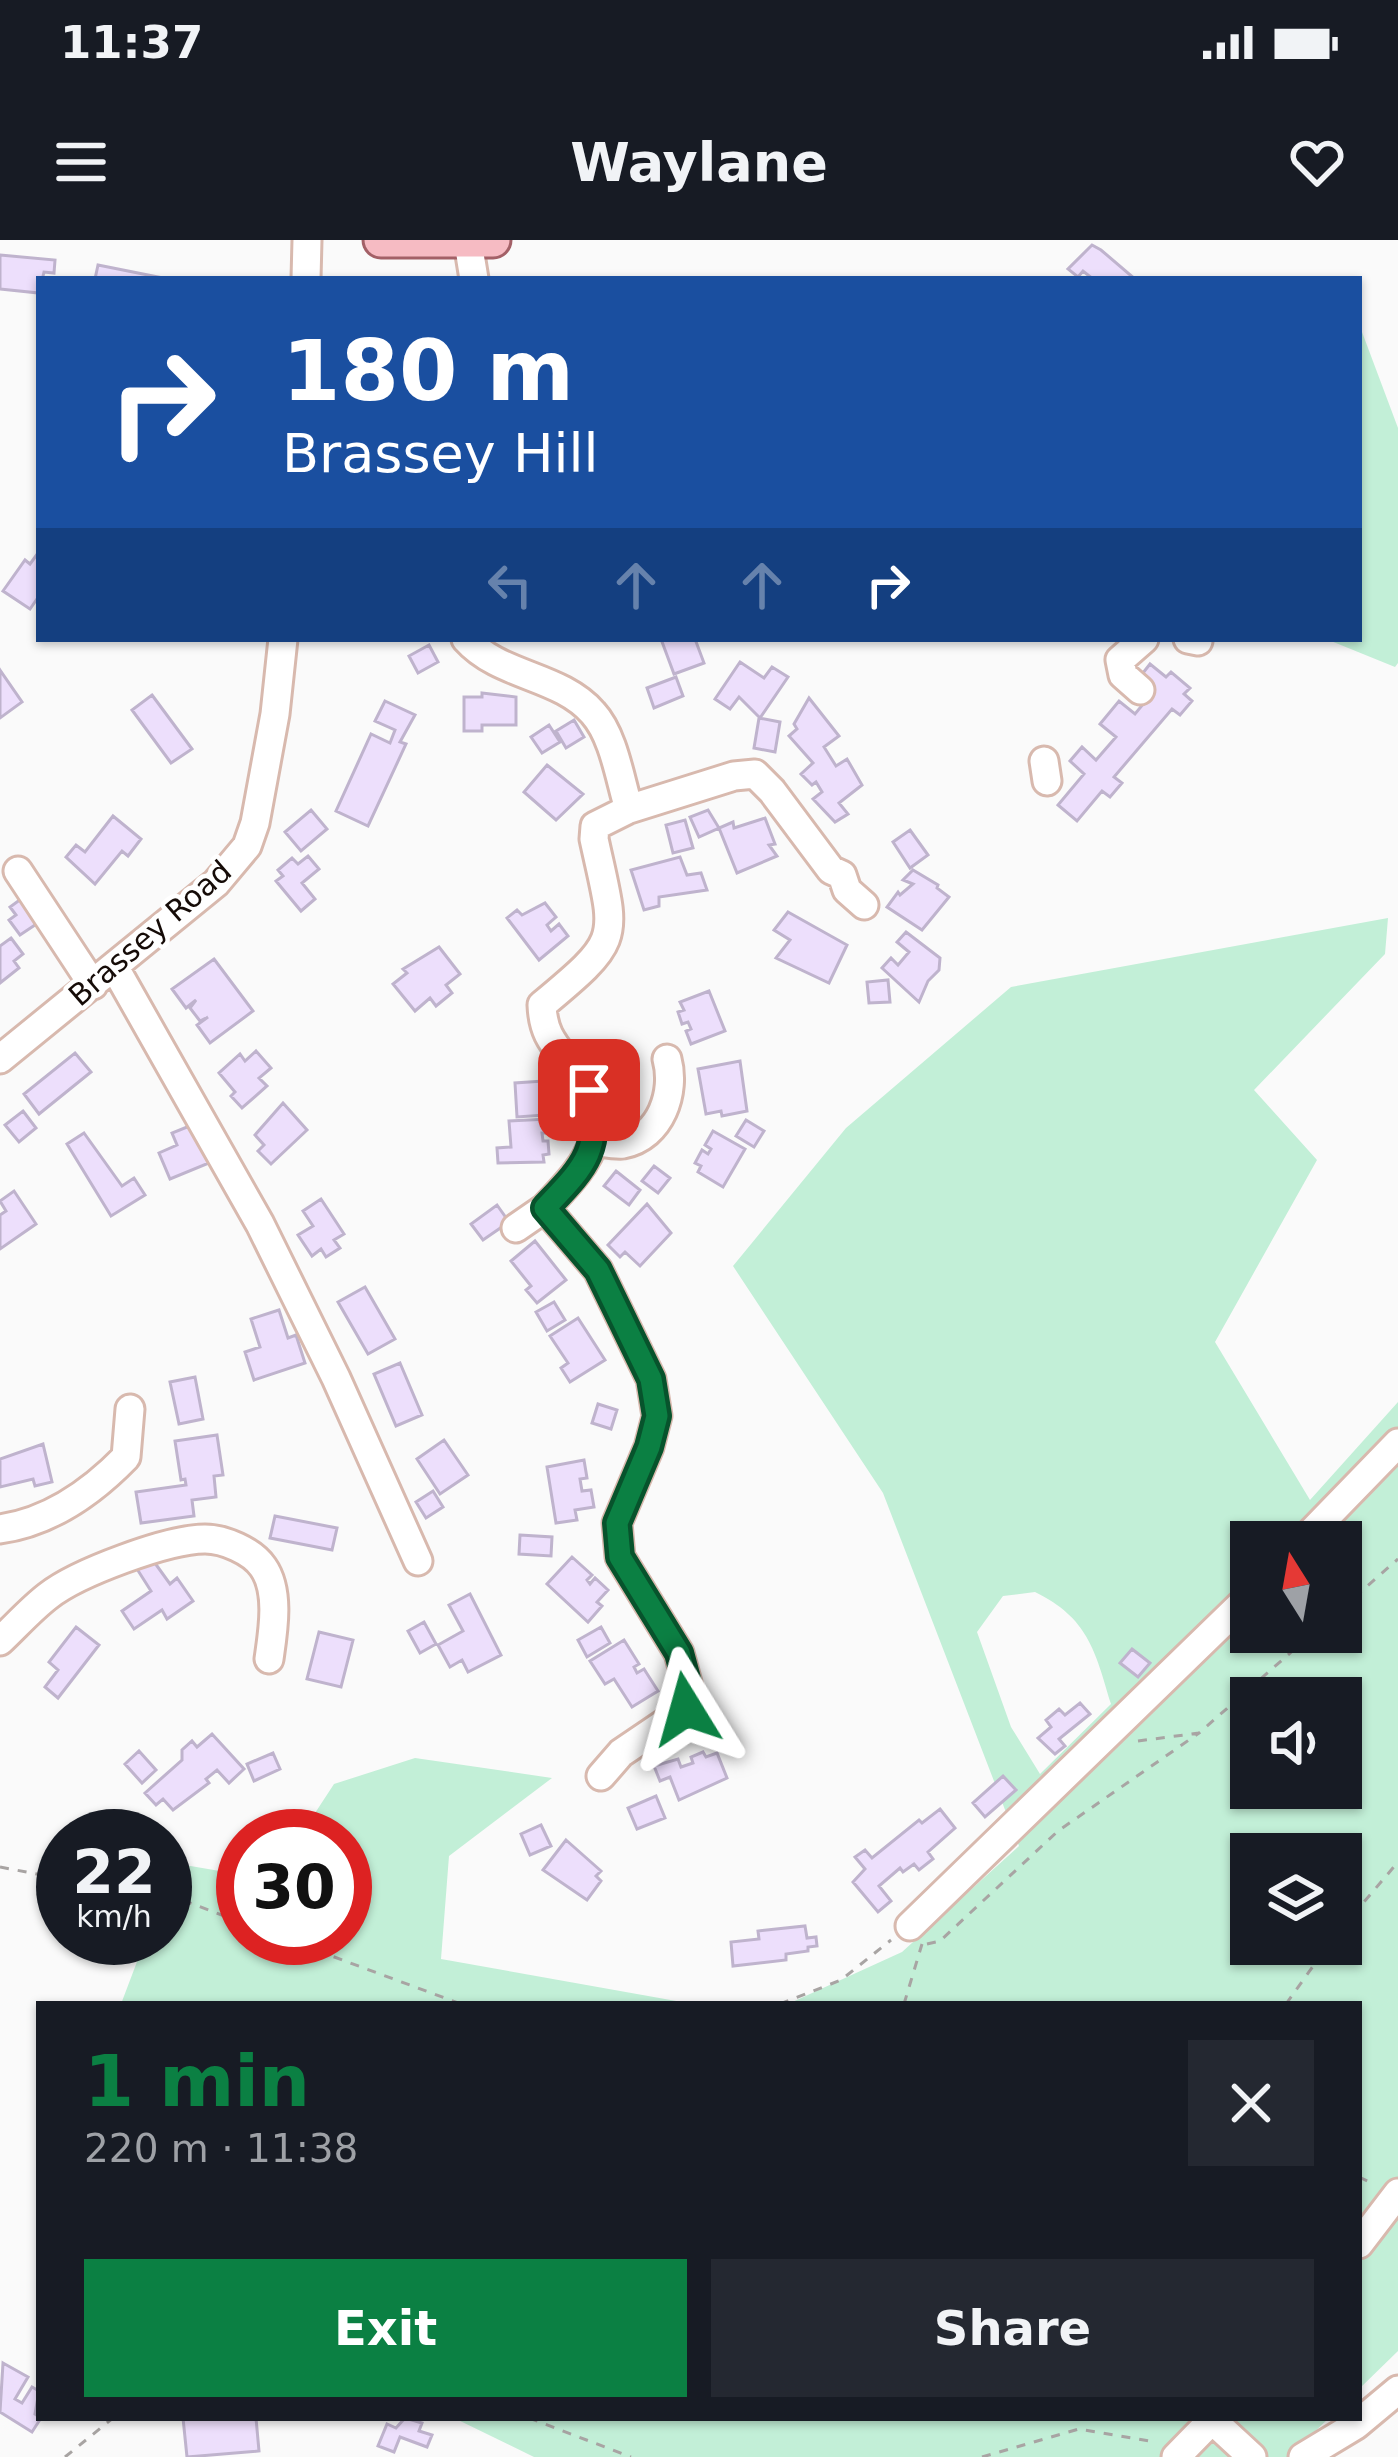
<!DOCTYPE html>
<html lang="en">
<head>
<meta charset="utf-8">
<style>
	body { margin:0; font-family:"DejaVu Sans",sans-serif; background:#242831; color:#f1f3f6; height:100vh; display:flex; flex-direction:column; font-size:45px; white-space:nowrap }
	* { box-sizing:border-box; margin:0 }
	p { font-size:39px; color:#9ea1a6 }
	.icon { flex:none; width:66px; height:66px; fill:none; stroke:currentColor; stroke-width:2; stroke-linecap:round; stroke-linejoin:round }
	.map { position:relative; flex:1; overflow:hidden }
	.drawer { position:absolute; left:36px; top:1761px; width:1326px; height:420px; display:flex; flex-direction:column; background:#171b24; border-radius:0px; box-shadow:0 3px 9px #0004 }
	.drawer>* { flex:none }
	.banner { position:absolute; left:36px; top:36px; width:1326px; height:366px; border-radius:0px; box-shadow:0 3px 9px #0004; background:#1a4fa0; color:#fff; overflow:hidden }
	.needle { width:78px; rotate:349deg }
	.fabs { position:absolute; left:1230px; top:1281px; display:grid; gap:24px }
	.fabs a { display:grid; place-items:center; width:132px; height:132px; border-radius:0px; background:#171b24; box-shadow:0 3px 9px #0004; font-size:60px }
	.speed { position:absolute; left:36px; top:1569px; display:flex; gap:24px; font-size:60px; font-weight:700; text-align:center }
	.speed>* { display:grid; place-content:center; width:156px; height:156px; border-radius:50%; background:#171b24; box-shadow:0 3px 9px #0004; line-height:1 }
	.speed small { font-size:30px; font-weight:400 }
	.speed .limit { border:18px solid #d22; background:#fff; color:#111 }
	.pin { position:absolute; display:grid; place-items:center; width:102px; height:102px; color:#fff; margin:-51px; border-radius:24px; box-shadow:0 6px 18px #0006 }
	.me { position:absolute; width:132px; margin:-66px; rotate:352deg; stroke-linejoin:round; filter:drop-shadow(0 0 9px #0008) }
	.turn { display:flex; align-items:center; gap:42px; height:252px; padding:0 48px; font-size:54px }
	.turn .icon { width:156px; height:156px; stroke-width:2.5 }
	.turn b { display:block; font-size:84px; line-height:102px }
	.lanes { display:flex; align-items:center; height:114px; padding:0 48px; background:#0003; justify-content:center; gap:60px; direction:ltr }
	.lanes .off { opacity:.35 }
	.round { display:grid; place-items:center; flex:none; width:126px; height:126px; border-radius:0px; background:#242831 }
	.summary { display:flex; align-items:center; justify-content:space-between; height:204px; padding:0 48px }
	h1 { font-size:72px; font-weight:700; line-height:90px; color:#0b8043 }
	.primary-button { display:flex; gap:24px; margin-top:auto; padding:24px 48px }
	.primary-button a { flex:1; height:138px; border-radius:0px; background:#0b8043; color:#fff; font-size:48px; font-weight:700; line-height:138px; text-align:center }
	.primary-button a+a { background:#242831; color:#f1f3f6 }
	.status { display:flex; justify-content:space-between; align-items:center; height:84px; padding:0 60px; background:#171b24; direction:ltr }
	.status svg { height:33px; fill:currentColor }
	header { display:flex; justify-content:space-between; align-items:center; height:156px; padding:0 48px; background:#171b24; font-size:54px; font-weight:700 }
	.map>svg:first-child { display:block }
	.green { fill:#c2efd7; fill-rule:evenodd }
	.building { fill:#eddffc; stroke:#bfb3cd; stroke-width:3 }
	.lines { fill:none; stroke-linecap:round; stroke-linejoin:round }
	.minor-casing { stroke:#d8b9ae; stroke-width:33 }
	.major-casing { stroke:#a36067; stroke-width:39 }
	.path { stroke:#a8a4a3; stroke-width:3; stroke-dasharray:9 9; stroke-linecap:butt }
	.minor { stroke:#fff; stroke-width:27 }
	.major { stroke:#f6bbc3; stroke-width:33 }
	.route-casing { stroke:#07532c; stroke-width:30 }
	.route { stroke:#0b8043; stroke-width:21 }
	.labels { text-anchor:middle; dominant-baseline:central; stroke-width:9; stroke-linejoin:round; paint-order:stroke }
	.street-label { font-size:30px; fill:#150b07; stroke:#fff }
</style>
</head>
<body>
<div class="status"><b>11:37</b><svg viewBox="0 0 49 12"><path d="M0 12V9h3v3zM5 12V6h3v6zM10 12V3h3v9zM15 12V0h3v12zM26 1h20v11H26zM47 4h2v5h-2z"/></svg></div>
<header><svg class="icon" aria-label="menu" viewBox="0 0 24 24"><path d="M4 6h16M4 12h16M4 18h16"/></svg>Waylane<svg class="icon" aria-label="heart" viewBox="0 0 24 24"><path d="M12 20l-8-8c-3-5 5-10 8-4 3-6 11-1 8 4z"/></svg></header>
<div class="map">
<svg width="1398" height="2217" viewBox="0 0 1398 2217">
	<rect width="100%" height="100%" fill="#fafafa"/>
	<path class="green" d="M1359 84 1398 188V423L1395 427 1326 399H1359Z
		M1388 678 1385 714 1254 850 1317 920 1215 1102 1310 1260 1398 1162V2111L1359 2149V1764H788L902 1712 1019 1606 883 1253 733 1026 846 888 1011 747ZM1251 1302H1341V1392H1251ZM1035 1352C1088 1378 1095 1410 1111 1464L1040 1534 1011 1487 977 1392 1003 1356ZM1251 1458H1341V1548H1251ZM1251 1614H1341V1704H1251Z
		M415 1518 552 1538 449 1616 441 1719 693 1764H121L146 1698H165V1646L173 1623 243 1635V1698H345V1596H300L334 1544Z
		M454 2178H1329L1288 2217H534Z"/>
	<path class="building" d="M1092 5 1101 10 1135 39H1093L1083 31 1078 37 1068 29Z
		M0 15 55 20 54 33 44 32 39 53 0 49Z
		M98 25 168 39H95Z
		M38 313 39 356 30 369 3 351 25 320 30 324Z
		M661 399H695L704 423 674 434Z
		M429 405 438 422 418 433 409 416Z
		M740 422 764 438 772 427 788 437 760 478 739 457 730 469 715 459Z
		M1150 424 1166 437 1171 432 1190 448 1184 454 1192 461 1180 475 1172 469 1114 537 1122 543 1110 557 1102 551 1077 581 1058 565 1084 534 1070 521 1082 507 1096 520 1116 497 1100 484 1119 461 1135 474 1154 451 1139 438Z
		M0 430 22 462 0 478Z
		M676 437 683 456 654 468 647 448Z
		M482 453 516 457V485H482V491H464V457H482Z
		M152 455 192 509 171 523 132 470Z
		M809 458 839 496 824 507 836 526 847 519 862 545 839 563 848 574 835 582 813 559 822 552 816 542 812 545 801 534 813 523 789 496 797 489 794 484Z
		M385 461 415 475 400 502 406 504 368 586 336 571 371 494 390 503 395 490 375 481Z
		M759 478 780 482 775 512 754 508Z
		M574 480 584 497 566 508 556 491Z
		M549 485 560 502 542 513 531 497Z
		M547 525 583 554 556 580 524 552Z
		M311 570 327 589 301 611 285 592Z
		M708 570 719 588 699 597 690 577Z
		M113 576 141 599 128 616 122 611 95 644 66 617 76 605 85 612Z
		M765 578 775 604 769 605 777 616 737 633 719 588 733 582 734 588Z
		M685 580 693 608 673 613 666 585Z
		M910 590 928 615 910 628 893 602Z
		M308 616 319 629 302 643 315 659 301 671 276 641 283 636 278 630 292 618 298 624Z
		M680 617 687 635 701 633 707 650 659 657V666L644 670 631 630Z
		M913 630 938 645 937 648 949 657 922 690 887 667 898 652 900 655 913 644 903 640Z
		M21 659 41 681 20 695 9 680 16 675 10 667Z
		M545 663 556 677 547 685 551 691 559 684 568 696 539 720 507 678 517 670 522 675Z
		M788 672 847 705 829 743 776 718 790 700 774 690Z
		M906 692 940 718 939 730 928 741 919 762 882 728 891 718 898 725 909 712 897 702Z
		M11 698 23 714 14 721 19 728 0 743V706Z
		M439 707 460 734 446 745 452 753 436 766 430 758 415 771 393 744 407 733 403 729Z
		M214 719 253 771 210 803 197 785 208 777 200 781 190 768 196 760 186 768 172 749Z
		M888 740 890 762 869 763 867 742Z
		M709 751 725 791 691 804 686 791 691 789 688 782 682 784 678 772 684 770 680 762Z
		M256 811 271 828 259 838 267 846 242 868 231 856 235 852 219 833 240 814 245 821Z
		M75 813 91 832 39 874 24 854Z
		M740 821 747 871 722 876 721 871 706 874 698 829Z
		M543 841 545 875 517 877 515 843Z
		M283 863 307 890 271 924 258 911 264 905 255 895Z
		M23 871 36 888 19 902 5 885Z
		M548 879 549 893H542L543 901H548L549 914 543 915 544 922 498 923 497 908 511 907 509 881Z
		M746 880 764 891 754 907 736 896Z
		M192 885 209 923 170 939 159 913 177 905 172 893Z
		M713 891 745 909 723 947 698 932 701 926 695 923 702 910 708 914 711 909 705 905Z
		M84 893 122 946 134 938 145 955 111 976 67 904Z
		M654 926 670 938 658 953 642 941Z
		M616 931 640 950 629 965 604 946Z
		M14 951 36 984 0 1009V975L6 971 0 961Z
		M321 959 344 994 334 1000 340 1008 326 1017 321 1009 312 1016 298 995 313 986 303 971Z
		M647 964 671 993 640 1026 625 1012 620 1017 608 1005Z
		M497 965 509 982 483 1000 471 984Z
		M535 1001 566 1040 537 1063 526 1050 531 1046 511 1021Z
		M365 1047 395 1099 368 1114 338 1062Z
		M554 1062 565 1080 547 1091 536 1072Z
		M279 1070 288 1098 296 1095 305 1123 254 1140 245 1112 260 1107 251 1079Z
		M578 1078 605 1120 570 1142 561 1128 568 1123 550 1096Z
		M400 1123 422 1175 396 1186 374 1134Z
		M195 1137 203 1179 179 1184 170 1142Z
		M598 1164 617 1170 611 1189 592 1183Z
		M217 1195 223 1235 214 1236 216 1257 192 1260 194 1276 141 1283 136 1252 186 1245 185 1239 181 1240 175 1201Z
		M444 1200 468 1235 440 1254 417 1219Z
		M43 1204 52 1242 35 1246 33 1239 0 1247V1219Z
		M584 1220 587 1238 580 1239 582 1251 591 1250 594 1267 575 1270 577 1280 556 1283 547 1227Z
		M433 1251 443 1267 426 1278 416 1262Z
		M275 1276 337 1288 332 1310 270 1298Z
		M520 1295 552 1297 551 1316 519 1314Z
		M572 1317 592 1335 587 1340 590 1344 595 1338 608 1350 597 1362 602 1366 588 1382 547 1344Z
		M152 1319 170 1344 177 1338 193 1361 167 1379 162 1370 134 1389 122 1371 151 1351 137 1329Z
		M470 1354 501 1415 468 1432 462 1420 450 1427 438 1405 463 1391 449 1365Z
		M424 1382 436 1404 420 1413 408 1391Z
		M76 1387 99 1405 58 1458 45 1447 58 1430 49 1422Z
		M601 1387 610 1403 587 1417 578 1400Z
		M319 1392 353 1400 341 1447 307 1439Z
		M624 1400 639 1424 634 1427 637 1433 644 1429 658 1451 632 1467 614 1439 605 1444 590 1421Z
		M1132 1409 1150 1423 1138 1437 1120 1423Z
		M1080 1463 1090 1474 1059 1499 1065 1506 1055 1514 1038 1498 1051 1487 1046 1480 1059 1469 1065 1475Z
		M212 1494 244 1529 229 1543 217 1530 206 1539 209 1543 173 1570 163 1559 156 1565 145 1553 182 1520V1510L192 1501 197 1507Z
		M139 1511 156 1530 142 1543 125 1524Z
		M703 1512 706 1517 717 1513 727 1538 679 1560 670 1537 660 1541 654 1526 678 1519 681 1527 693 1523 691 1517Z
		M273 1513 280 1529 254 1541 247 1524Z
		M1003 1536 1016 1550 985 1577 973 1563Z
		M656 1556 665 1578 637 1589 628 1568Z
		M940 1569 955 1588 928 1612 933 1619 919 1630 914 1624 903 1632 900 1628 879 1646 891 1661 878 1672 853 1642 865 1629 855 1617 865 1610 872 1618 919 1580 922 1583Z
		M541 1585 551 1606 530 1615 521 1594Z
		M566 1600 601 1631 596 1636 601 1641 587 1660 543 1630Z
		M805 1686 807 1698 816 1697 817 1706 808 1707V1711L786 1714V1720L733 1726 731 1702 759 1699 758 1691Z
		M3 2123 28 2137 15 2159 22 2163 32 2147 39 2151 35 2174 41 2178 32 2192 0 2172Z
		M183 2178H256L259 2211 187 2217Z
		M405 2178 422 2183 419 2191 432 2195 427 2207 400 2197 394 2212 378 2206 387 2184 396 2188Z"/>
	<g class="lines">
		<defs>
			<path id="minor" d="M468 2 474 39
				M306 39 307 0
				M466 399C500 437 560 435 593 473 614 496 620 540 629 569L595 586 594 599C616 700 624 697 542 765 543 792 552 802 568 823 617 888 595 916 545 968L598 1030 651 1139 657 1176 649 1207 617 1283 620 1317 679 1413 690 1454 686 1469 621 1513 601 1536
				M1188 399 1198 401
				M1140 450 1123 435 1120 420 1144 399
				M1044 521 1047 541
				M629 569 734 536 755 534 772 551 831 630 842 635 847 650 864 665
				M18 631 93 745
				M115 728 260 984 336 1138 418 1321
				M0 819 216 643 247 606 255 583 275 474 283 399
				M594 901C602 902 615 905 623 904 661 897 676 852 667 819
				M516 988 545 968
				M0 1289C49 1282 92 1252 126 1217L130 1169
				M1302 1302 1398 1203
				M0 1401C16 1386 31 1369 48 1356 77 1333 168 1299 205 1299 224 1299 252 1311 263 1327 280 1351 273 1391 269 1419
				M910 1686 1251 1355
				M1359 2004 1398 1953
				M1212 2180 1252 2217
				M1176 2217 1214 2178
				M1303 2217 1356 2185 1398 2150"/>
			<path id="major" d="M381 0H493"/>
		</defs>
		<use href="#minor" class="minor-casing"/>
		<use href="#major" class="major-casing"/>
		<path class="path" d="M1341 1369 1398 1319
			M1138 1501 1199 1493 1314 1392
			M0 1627 63 1639
			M165 1658 190 1663 243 1683
			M1341 1689 1398 1622
			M283 1698 461 1764
			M927 1704 940 1701 1058 1591 1199 1493
			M780 1764 841 1740 891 1700
			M904 1764 922 1704
			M1286 1764 1329 1704
			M1359 1937 1374 1944
			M529 2178 631 2217
			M65 2217 113 2178
			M982 2217 1079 2189 1155 2202"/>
		<use href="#minor" class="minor"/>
		<use href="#major" class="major"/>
	</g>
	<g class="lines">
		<defs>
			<path id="route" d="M589 850C603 910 584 927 545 968L598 1030 651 1139 657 1176 649 1207 617 1283 620 1317 679 1413 690 1454 686 1469"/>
		</defs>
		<use href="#route" class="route-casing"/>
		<use href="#route" class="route"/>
	</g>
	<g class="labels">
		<g class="street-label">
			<text transform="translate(150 693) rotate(-41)">Brassey Road</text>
		</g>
	</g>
</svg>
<div class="fabs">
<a><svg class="needle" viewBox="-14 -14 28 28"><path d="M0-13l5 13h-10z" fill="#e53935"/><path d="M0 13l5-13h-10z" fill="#9ea1a6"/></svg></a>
<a><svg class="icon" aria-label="sound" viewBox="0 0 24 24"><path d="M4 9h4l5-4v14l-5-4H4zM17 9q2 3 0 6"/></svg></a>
<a><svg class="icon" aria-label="layers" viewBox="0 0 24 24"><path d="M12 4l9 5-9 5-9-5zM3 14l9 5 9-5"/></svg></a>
</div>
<div class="speed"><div>22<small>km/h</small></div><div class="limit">30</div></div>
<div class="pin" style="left:589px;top:850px;background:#d93025"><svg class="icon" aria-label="arrive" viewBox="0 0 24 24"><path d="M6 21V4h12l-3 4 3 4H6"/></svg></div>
<svg class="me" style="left:686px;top:1469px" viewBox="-20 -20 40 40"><path d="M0-17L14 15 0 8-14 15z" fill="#0b8043" stroke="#fff" stroke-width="4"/></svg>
<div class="banner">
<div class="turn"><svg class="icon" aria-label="right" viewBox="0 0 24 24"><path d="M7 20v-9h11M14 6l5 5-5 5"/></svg><div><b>180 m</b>Brassey Hill</div></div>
<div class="lanes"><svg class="icon off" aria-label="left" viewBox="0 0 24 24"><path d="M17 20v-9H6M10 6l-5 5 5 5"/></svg><svg class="icon off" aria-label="ahead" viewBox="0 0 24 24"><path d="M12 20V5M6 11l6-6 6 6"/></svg><svg class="icon off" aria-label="ahead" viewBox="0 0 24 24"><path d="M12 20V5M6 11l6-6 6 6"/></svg><svg class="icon" aria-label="right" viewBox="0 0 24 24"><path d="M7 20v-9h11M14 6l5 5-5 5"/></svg></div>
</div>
<section class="drawer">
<div class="summary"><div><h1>1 min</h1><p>220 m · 11:38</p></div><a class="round"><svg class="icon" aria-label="close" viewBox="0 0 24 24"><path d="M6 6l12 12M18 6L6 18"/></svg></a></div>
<div class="primary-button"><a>Exit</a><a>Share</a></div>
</section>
</div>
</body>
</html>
